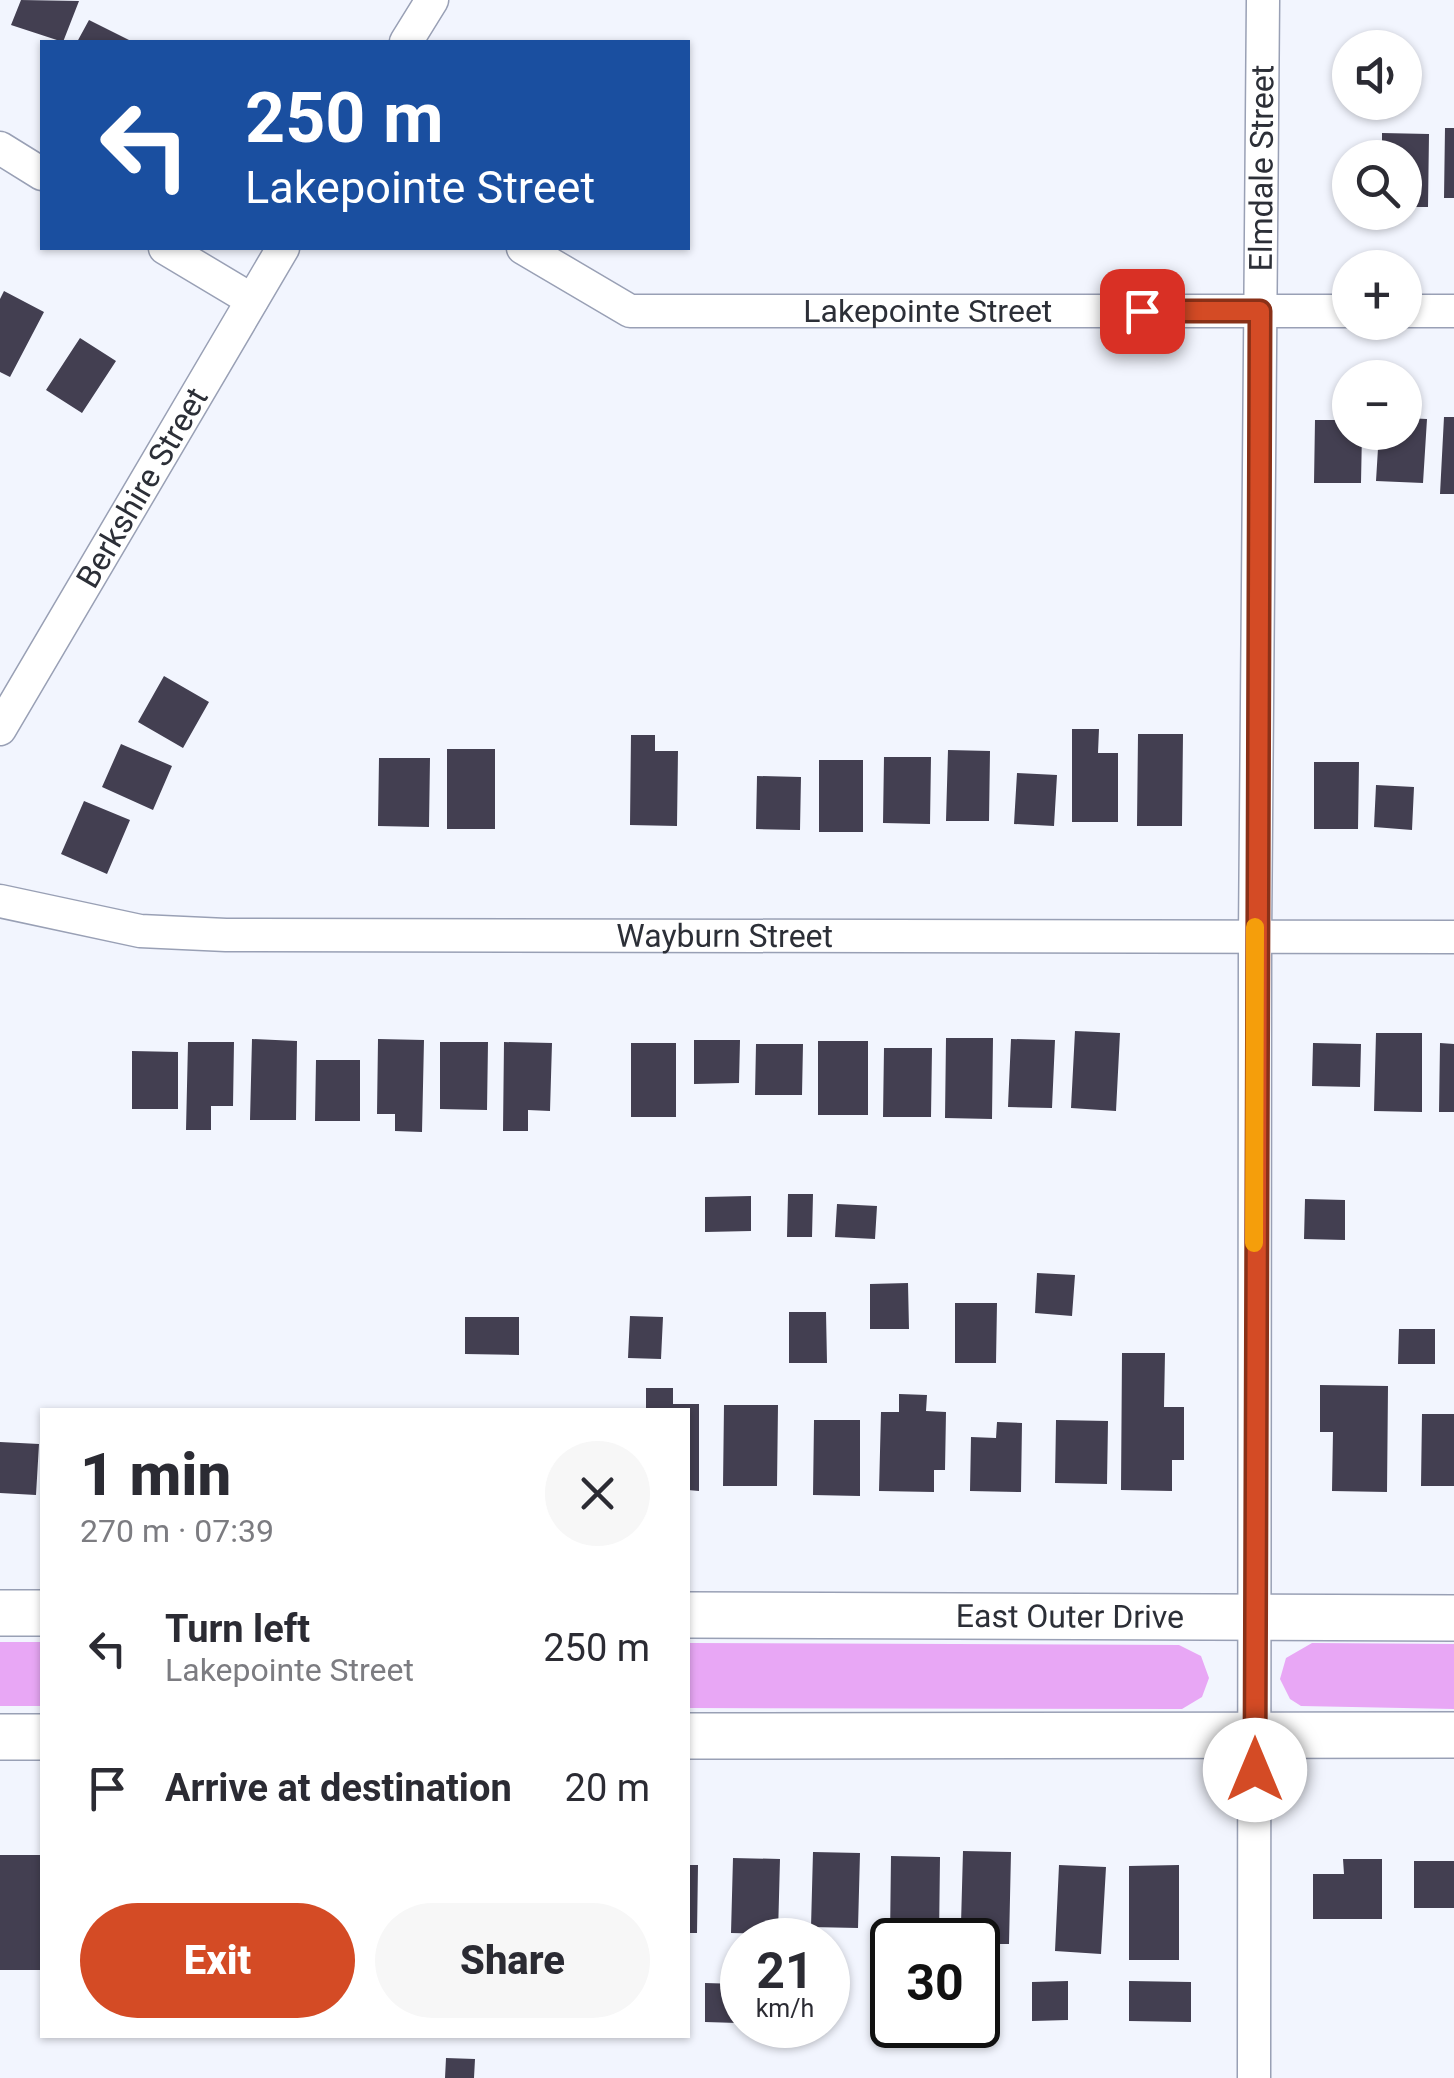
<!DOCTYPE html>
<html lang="en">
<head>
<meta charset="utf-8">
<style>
	body { margin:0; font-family:Roboto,sans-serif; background:#f7f7f7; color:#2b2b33; height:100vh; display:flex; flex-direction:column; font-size:38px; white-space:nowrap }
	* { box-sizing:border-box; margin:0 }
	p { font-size:32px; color:#7c7c81 }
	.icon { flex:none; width:55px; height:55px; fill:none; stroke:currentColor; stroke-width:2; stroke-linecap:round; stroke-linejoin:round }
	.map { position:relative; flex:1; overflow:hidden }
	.drawer { position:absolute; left:40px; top:1408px; width:650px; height:630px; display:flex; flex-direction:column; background:#fff; border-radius:0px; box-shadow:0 2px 8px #0004 }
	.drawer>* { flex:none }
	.guide { position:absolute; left:40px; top:40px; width:650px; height:210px; border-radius:0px; box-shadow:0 2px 8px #0004; background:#1a4fa0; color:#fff; overflow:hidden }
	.fabs { position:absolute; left:1332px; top:30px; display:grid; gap:20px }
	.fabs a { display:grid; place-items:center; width:90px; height:90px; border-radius:50%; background:#fff; box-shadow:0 2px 8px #0004; font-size:50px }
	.speed { position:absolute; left:720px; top:1918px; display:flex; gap:20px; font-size:50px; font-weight:700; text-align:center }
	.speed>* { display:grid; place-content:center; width:130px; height:130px; border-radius:50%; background:#fff; box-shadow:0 2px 8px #0004; line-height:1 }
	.speed small { font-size:25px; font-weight:400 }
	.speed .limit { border:5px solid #111; border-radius:15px; background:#fff; color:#111 }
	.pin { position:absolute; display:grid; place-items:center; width:85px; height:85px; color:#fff; margin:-42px; border-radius:20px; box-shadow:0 5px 15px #0006 }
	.me { position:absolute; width:110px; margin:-55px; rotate:0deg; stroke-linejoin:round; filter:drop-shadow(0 0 8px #0008) }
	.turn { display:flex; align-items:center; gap:35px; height:210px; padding:0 40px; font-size:45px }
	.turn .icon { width:130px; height:130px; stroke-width:2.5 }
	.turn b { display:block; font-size:70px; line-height:85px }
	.round { display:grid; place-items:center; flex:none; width:105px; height:105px; border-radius:52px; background:#f7f7f7 }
	.head { display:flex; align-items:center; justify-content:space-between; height:170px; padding:0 40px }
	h1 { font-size:60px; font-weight:800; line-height:75px }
	.button { display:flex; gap:20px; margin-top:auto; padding:20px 40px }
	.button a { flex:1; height:115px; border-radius:60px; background:#d44b25; color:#fff; font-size:40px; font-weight:800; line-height:115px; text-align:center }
	.button a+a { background:#f7f7f7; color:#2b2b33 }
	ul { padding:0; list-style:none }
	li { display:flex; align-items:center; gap:30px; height:140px; padding:0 40px }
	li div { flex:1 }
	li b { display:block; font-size:38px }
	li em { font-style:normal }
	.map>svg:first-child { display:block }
	.green { fill:#e8a7f5 }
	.building { fill:#433f51 }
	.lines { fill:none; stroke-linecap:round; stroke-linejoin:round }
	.street-casing { stroke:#99a0b5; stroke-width:35 }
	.secondary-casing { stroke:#99a0b5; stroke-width:48 }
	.street { stroke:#fff; stroke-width:32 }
	.secondary { stroke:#fff; stroke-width:45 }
	.route-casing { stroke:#8a3118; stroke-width:25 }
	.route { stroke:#d44b25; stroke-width:18 }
	.slow { stroke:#f59e0b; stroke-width:18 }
	.labels { text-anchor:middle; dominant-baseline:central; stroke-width:10; stroke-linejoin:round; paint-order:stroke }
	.street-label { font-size:32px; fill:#2c2f37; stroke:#f2f5fe }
</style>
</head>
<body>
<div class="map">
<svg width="1454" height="2078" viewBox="0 0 1454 2078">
	<rect width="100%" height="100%" fill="#f2f5fe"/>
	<path class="green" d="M0 1642H42V1706H0Z
		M688 1643 1179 1645 1201 1656 1209 1678 1202 1697 1182 1709 688 1708Z
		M1312 1643 1454 1644V1709L1301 1706 1290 1699 1280 1679 1286 1658Z"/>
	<path class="building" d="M21 0 79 1 63 42 11 25Z
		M89 20 133 42H77Z
		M1445 128H1454V198H1444Z
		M1382 133 1429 134 1428 207H1405V158H1382Z
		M4 291 44 312 10 377 0 372V299Z
		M80 338 116 361 82 413 46 390Z
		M1444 417H1454V494H1440Z
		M1405 418 1427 419 1423 483 1376 481 1379 432H1405Z
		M1315 420H1350V432H1362L1361 483H1314Z
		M164 676 209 702 183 748 138 722Z
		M1072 729H1099L1098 753H1118V822H1072Z
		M1138 734H1183L1182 826H1137Z
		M631 735H655V751H678L677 826 630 825Z
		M121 744 172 766 153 810 102 787Z
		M447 749H495V829H447Z
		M948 750 990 751 989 821H946Z
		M884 757H931L930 824 883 823Z
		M379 758H430L429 827 378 826Z
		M819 760H863V832H819Z
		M1314 762H1359L1358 829H1314Z
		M1017 773 1057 775 1054 826 1014 824Z
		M757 776 801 777 800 830 756 829Z
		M1376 785 1414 787 1412 830 1374 827Z
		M84 801 130 820 107 874 61 854Z
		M1075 1031 1120 1033 1116 1111 1071 1108Z
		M1376 1033H1422V1112L1374 1111Z
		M946 1038H993L992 1119 945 1118Z
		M252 1039 297 1041 296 1120H250Z
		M378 1039 424 1040 422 1132 395 1131V1114H377Z
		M1011 1039 1055 1040 1052 1108 1008 1107Z
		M694 1040H740L739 1083 694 1084Z
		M818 1041H868V1115H818Z
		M188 1042H234L233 1106H211V1130H186Z
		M440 1042H488L487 1110 440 1109Z
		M504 1042 552 1043 550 1111 528 1110V1131H503Z
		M631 1043H676V1117H631Z
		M1313 1043 1361 1044 1360 1087 1312 1086Z
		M1440 1043 1454 1044V1112H1439Z
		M756 1044H803L802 1095H755Z
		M884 1048H932L931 1117H883Z
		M132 1051 178 1052V1109H132Z
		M316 1060H360V1121H315Z
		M788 1194H813L812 1237H787Z
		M751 1196V1231L705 1232V1197Z
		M1305 1199 1345 1200V1240L1304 1239Z
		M837 1204 877 1206 875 1239 835 1237Z
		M1037 1273 1075 1275 1072 1316 1035 1313Z
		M908 1283 909 1329H870V1284Z
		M955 1303H997L996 1363H955Z
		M789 1312H826L827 1363H789Z
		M630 1316 663 1317 661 1359 628 1358Z
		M465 1317H519V1355L465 1354Z
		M1399 1329H1435V1364H1398Z
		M1122 1353H1165L1164 1407H1184V1460H1172V1491L1121 1490Z
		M1320 1385 1388 1386 1387 1492 1332 1491 1333 1432H1320Z
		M646 1388H673V1404H699V1491L688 1490V1410H646Z
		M899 1394 927 1395 926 1411 946 1412 945 1470H934V1492L879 1491 881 1412H899Z
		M724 1405H778L777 1486H723Z
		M1422 1414H1454V1486H1421Z
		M814 1420H860V1496L813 1495Z
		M1056 1420 1108 1421 1107 1484 1055 1483Z
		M997 1422 1022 1423 1021 1492 970 1491 971 1437 996 1438Z
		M0 1442 39 1444 36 1495 0 1493Z
		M963 1851 1011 1852 1009 1944H982V1924H961Z
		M813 1852 860 1853 858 1928 811 1927Z
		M0 1855H42V1970H0Z
		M891 1856 940 1857 939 1939 890 1938Z
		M733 1858 780 1859 778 1934 731 1933Z
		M1343 1859H1382V1919H1313V1874H1344Z
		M1414 1861H1454V1908H1414Z
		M688 1865H698L697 1933H688Z
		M1059 1865 1106 1867 1101 1954 1055 1951Z
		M1179 1865V1960H1129V1866Z
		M1068 1981V2020L1032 2021V1982Z
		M1129 1981 1191 1982V2022L1129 2021Z
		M705 1983 739 1984 738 2023 705 2022Z
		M978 1983 997 1984 995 2022 978 2021Z
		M870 1986H892V2022H870Z
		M446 2058 475 2059 474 2078H445Z"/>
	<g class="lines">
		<defs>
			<g id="street">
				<path d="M406 42 432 0"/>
				<path d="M0 148 42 174"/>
				<path d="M165 248 252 300"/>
				<path id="s1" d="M523 248 630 311H1350"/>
				<path d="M1405 311H1454"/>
				<path id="s2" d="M0 729 283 248"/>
				<path id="s3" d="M0 901 140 931 226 935 1454 937"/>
				<path id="s4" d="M1254 2078 1255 937 1263 0"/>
			</g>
			<g id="secondary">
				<path d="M0 1613H42"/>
				<path id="s5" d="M688 1615 1454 1618"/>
				<path d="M688 1736 1454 1735"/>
				<path d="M0 1737H42"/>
			</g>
		</defs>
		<use href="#street" class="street-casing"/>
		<use href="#secondary" class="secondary-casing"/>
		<use href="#street" class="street"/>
		<use href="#secondary" class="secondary"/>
	</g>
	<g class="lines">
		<defs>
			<path id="route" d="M1142 311H1260L1255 1770"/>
		</defs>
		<use href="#route" class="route-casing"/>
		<use href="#route" class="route"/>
		<path class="slow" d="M1254 1243 1255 927"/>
	</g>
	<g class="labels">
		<g class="street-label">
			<text stroke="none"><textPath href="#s4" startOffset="1910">Elmdale Street</textPath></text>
			<text stroke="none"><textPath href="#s1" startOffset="422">Lakepointe Street</textPath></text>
			<text stroke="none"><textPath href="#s2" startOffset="280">Berkshire Street</textPath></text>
			<text stroke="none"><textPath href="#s3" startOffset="728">Wayburn Street</textPath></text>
			<text stroke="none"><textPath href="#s5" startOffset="382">East Outer Drive</textPath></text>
		</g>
	</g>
</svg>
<div class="fabs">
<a><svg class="icon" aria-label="sound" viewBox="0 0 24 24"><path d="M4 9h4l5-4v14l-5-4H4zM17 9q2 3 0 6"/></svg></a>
<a><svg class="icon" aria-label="search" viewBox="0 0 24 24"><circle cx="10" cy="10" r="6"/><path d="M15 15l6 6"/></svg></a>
<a>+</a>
<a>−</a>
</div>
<div class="speed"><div>21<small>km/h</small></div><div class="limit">30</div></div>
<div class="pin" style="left:1142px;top:311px;background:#d93025"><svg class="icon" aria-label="arrive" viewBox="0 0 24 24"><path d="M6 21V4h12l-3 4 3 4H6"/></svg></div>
<svg class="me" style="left:1255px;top:1770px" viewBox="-20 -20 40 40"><circle r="19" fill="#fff"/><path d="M0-13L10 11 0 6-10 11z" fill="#d44b25"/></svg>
<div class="guide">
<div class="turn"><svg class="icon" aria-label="left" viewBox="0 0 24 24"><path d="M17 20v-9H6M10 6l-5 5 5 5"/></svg><div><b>250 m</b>Lakepointe Street</div></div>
</div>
<section class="drawer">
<div class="head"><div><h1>1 min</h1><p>270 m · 07:39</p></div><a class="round"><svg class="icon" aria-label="close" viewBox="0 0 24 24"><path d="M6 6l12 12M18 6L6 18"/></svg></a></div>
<ul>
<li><svg class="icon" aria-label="left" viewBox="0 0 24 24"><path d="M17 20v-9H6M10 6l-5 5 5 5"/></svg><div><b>Turn left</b><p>Lakepointe Street</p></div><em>250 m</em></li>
<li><svg class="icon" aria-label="arrive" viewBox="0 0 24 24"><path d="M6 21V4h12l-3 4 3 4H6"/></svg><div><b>Arrive at destination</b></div><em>20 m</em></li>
</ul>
<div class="button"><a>Exit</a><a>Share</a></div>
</section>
</div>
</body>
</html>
